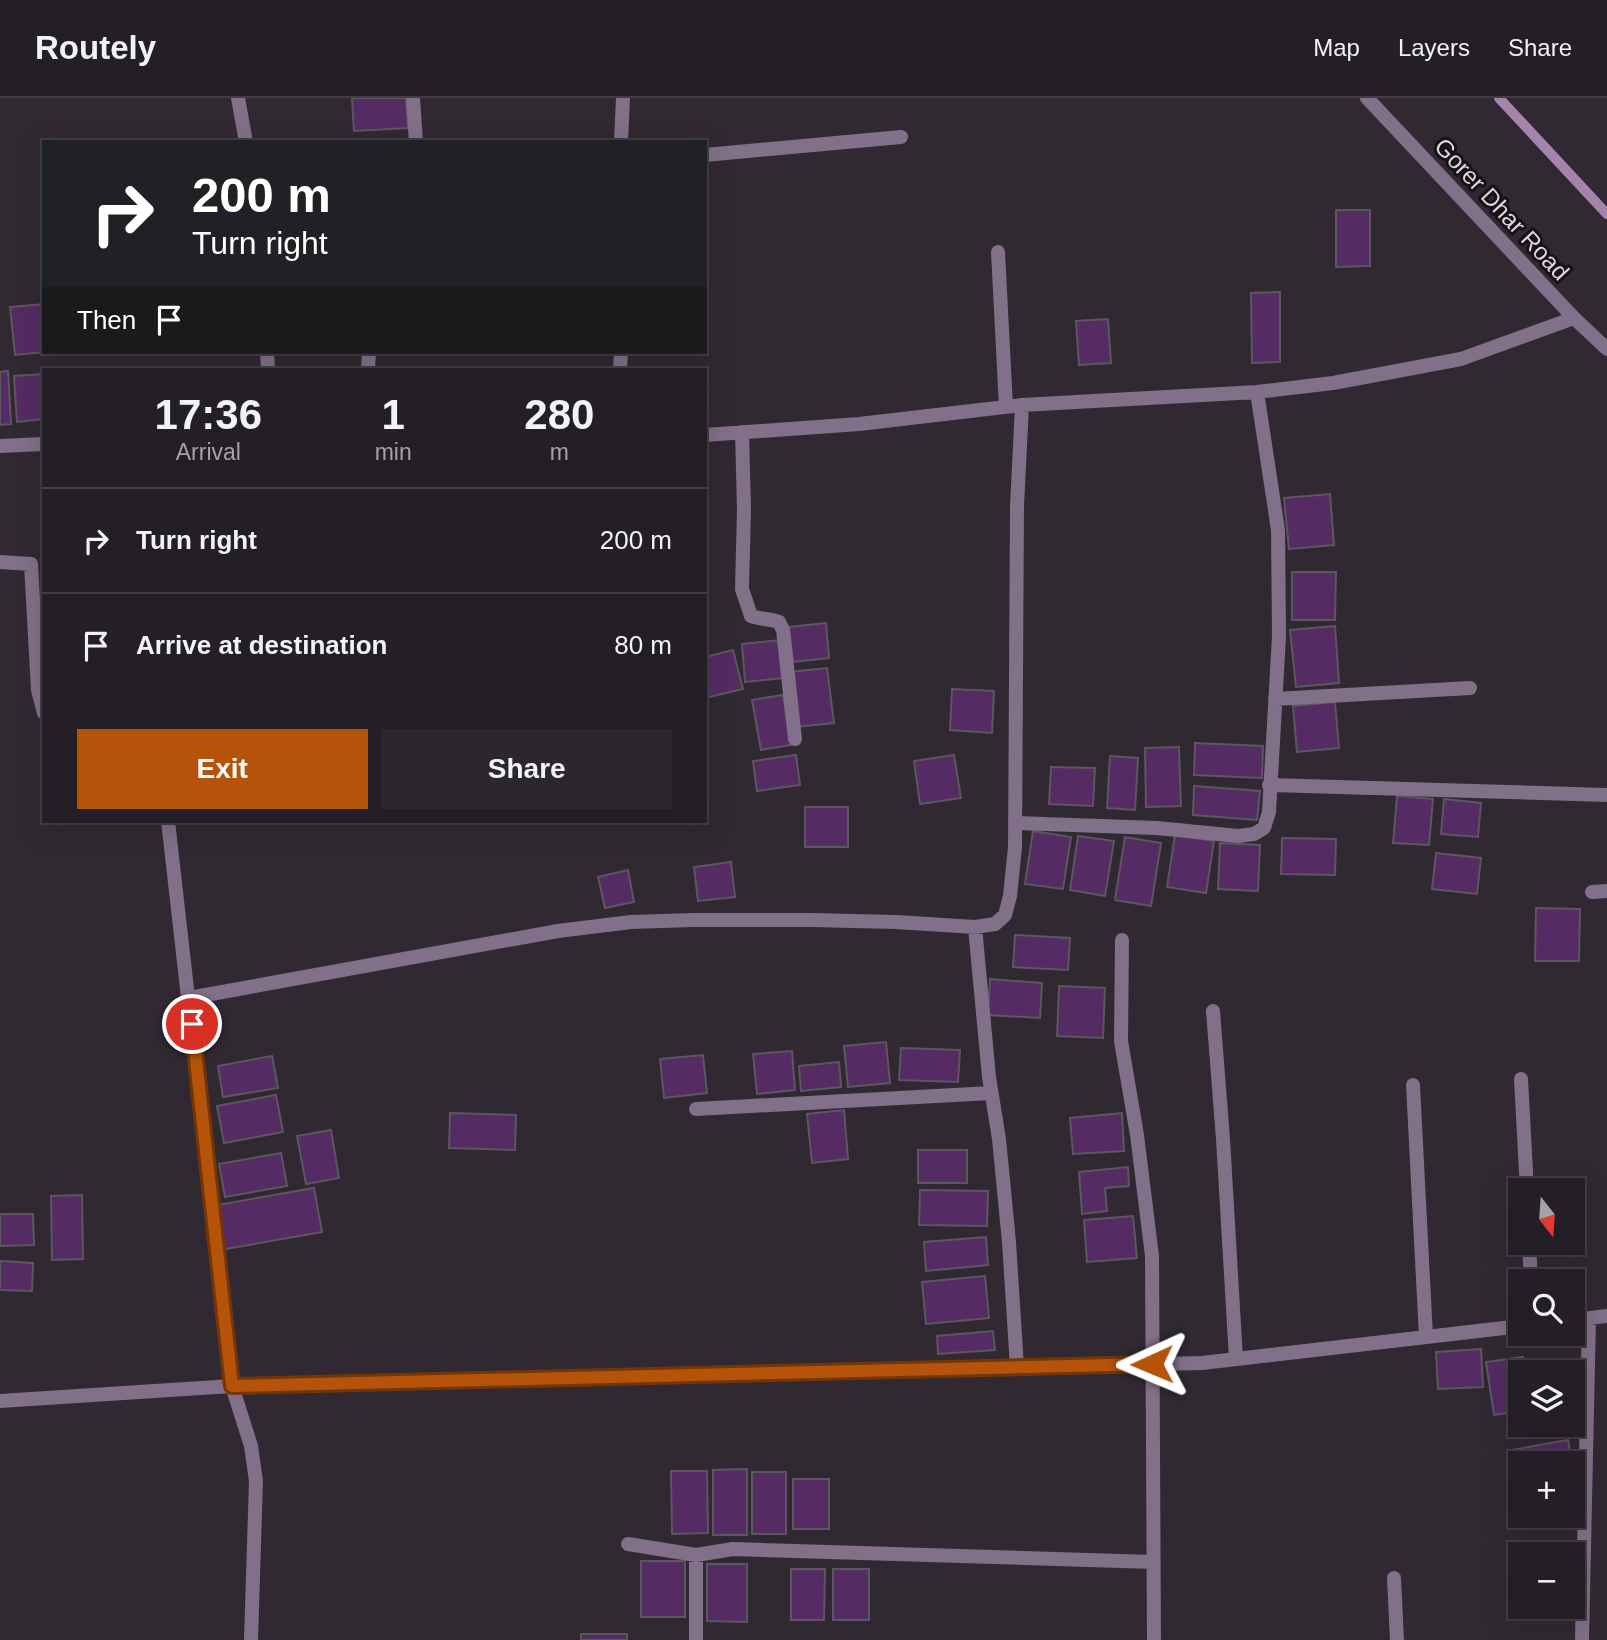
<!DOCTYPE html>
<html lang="en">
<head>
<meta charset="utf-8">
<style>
	body { margin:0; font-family:Helvetica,sans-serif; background:#2c272e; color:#f1f3f6; height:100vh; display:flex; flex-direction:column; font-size:26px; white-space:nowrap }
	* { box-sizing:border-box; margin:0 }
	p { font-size:23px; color:#a3a2a7 }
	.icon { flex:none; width:38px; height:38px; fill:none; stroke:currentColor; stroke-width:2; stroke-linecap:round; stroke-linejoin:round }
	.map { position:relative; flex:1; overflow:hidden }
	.side { position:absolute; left:42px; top:270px; width:665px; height:455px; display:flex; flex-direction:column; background:#241f26; border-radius:0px; box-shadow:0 7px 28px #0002,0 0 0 2px #413d43 }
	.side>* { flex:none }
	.top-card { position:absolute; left:42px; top:42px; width:665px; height:214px; border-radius:0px; box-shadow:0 7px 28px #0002,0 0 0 2px #413d43; background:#202124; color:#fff; overflow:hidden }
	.needle { width:46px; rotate:163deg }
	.buttons { position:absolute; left:1508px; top:1080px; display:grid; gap:14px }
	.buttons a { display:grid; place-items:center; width:77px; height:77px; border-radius:0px; background:#241f26; box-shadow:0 7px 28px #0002,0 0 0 2px #413d43; font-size:35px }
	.pin { position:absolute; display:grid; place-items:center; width:60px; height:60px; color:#fff; margin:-30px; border:4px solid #fff; border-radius:50%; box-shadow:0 2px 7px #0007 }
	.me { position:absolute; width:77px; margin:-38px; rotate:269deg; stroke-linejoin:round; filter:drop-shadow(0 0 5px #0008) }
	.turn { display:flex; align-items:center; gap:24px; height:147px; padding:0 35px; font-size:32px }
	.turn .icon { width:91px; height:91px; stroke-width:2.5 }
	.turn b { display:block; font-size:49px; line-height:60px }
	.then { display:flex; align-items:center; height:66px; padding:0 35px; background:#0003; gap:14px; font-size:26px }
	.eta { display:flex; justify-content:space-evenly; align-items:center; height:119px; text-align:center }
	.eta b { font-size:42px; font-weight:700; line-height:49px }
	.cta { display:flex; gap:14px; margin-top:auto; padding:14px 35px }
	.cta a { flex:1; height:80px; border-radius:0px; background:#b45309; color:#fff; font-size:28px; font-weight:700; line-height:80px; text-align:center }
	.cta a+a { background:#2c272e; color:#f1f3f6 }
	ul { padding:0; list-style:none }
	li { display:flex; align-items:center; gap:21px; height:105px; padding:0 35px; border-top:2px solid #413d43 }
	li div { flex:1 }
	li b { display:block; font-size:26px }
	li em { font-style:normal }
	header { display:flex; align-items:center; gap:42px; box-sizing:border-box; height:98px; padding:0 35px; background:#241f26; border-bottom:2px solid #413d43 }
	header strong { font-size:33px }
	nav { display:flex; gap:38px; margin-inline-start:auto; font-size:24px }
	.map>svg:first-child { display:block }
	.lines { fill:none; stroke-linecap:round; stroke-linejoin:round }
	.stream { stroke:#a484ae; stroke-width:10 }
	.building { fill:#542b62; stroke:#5d5660; stroke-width:2 }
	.minor { stroke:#826f89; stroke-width:14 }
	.tertiary { stroke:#826f89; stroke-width:14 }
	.route-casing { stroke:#753606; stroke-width:18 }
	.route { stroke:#b45309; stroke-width:12 }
	.labels { text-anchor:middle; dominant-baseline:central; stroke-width:6; stroke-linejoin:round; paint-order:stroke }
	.street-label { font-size:24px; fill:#dbd7dc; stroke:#161317 }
</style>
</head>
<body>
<header>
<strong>Routely</strong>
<nav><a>Map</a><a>Layers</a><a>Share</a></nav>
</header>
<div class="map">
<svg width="1607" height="1542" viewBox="0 0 1607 1542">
	<rect width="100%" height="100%" fill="#302932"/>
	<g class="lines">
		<path class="stream" d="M1499 0 1607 116"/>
	</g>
	<path class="building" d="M352 0H406L408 30 354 33Z
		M1336 112H1370V168L1336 169Z
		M1280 194V264L1252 265 1251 195Z
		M44 206V254H45L15 257 10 209Z
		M1108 221 1111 265 1079 267 1076 223Z
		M8 273 11 326 0 327V274Z
		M44 276V321L17 324 14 278Z
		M1330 396 1334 447 1289 451 1284 400Z
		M1292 474H1336L1335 522H1292Z
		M826 525 829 560 793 564 789 529Z
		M1335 528 1339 585 1296 589 1290 532Z
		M780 542 784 580 745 584 742 546Z
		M733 552 743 591 705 600V559Z
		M827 570 834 625 796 629 789 574Z
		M952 591 994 593 992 635 950 632Z
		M783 597 791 647 761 652 752 602Z
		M1335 604 1339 650 1297 654 1293 608Z
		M1195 645 1263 648 1262 680 1194 677Z
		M1179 649 1181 708 1146 709 1145 650Z
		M796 657 800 687 757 693 753 663Z
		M954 657 961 700 920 706 914 663Z
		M1110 658 1138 660 1135 712 1107 710Z
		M1051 669 1095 670 1093 708 1049 706Z
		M1194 688 1260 693 1257 722 1193 717Z
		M1397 698 1433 701 1429 747 1393 745Z
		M1444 701 1481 705 1478 739 1441 736Z
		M805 709H848V749H805Z
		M1033 733 1071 739 1063 791 1025 786Z
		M1175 737 1214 743 1206 795 1167 789Z
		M1078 738 1114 743 1105 798 1070 792Z
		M1125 739 1161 745 1151 808 1115 802Z
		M1282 740 1336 741 1335 777 1281 776Z
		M1220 745 1260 747 1258 793 1218 791Z
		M1436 755 1481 760 1477 796 1432 791Z
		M731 764 735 799 698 803 694 769Z
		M628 772 634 804 605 810 598 779Z
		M1536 810 1580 811 1579 863H1535Z
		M1015 837 1070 840 1068 872 1013 869Z
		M990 881 1042 885 1040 920 988 917Z
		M1059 888 1105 890 1103 940 1057 938Z
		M886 944 890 985 848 989 844 948Z
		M901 950 960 952 958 984 899 982Z
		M792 953 795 992 757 996 753 956Z
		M703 957 707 995 664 1000 660 961Z
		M272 958 278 990 223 999 218 968Z
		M839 964 841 989 801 993 799 968Z
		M276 997 283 1034 224 1045 217 1008Z
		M844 1012 848 1061 812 1065 807 1016Z
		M450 1015 516 1017 515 1052 449 1050Z
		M1122 1015 1124 1053 1073 1056 1070 1020Z
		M331 1032 339 1080 306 1086 297 1038Z
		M918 1052H967V1085H918Z
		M281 1055 287 1088 225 1099 219 1066Z
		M1128 1069 1129 1088 1105 1090 1107 1113 1082 1116 1079 1074Z
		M314 1090 322 1134 220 1152 212 1108Z
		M920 1092 988 1093 987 1128 919 1127Z
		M82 1097 83 1161 52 1162 51 1098Z
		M0 1116H33L34 1147 0 1148Z
		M1133 1118 1137 1160 1087 1164 1084 1122Z
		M986 1139 988 1167 926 1173 924 1144Z
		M0 1163 33 1165 32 1193 0 1192Z
		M985 1178 989 1220 926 1226 922 1184Z
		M993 1233 995 1252 938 1256 937 1238Z
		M1481 1251 1483 1289 1438 1291 1436 1254Z
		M1523 1259 1525 1274H1521V1313L1494 1317 1486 1264Z
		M1568 1342 1572 1365H1521V1387L1517 1388 1512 1352Z
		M747 1371V1437H713V1372Z
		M671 1373H707L708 1435 672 1436Z
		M752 1374H786V1436H752Z
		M793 1381H829V1431H793Z
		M641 1463H685V1519H641Z
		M707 1466H747V1524L707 1523Z
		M791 1471H825L824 1522H791Z
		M833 1471H869V1522H833Z
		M581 1536H627V1542H581Z"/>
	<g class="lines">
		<path class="minor" d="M238 0 246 44
			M413 0 416 44
			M621 44 623 0
			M705 57 901 39
			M998 154 1006 309
			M267 254 268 271
			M368 271 369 254
			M620 271 621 254
			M742 334 744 412 742 491 751 518C760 521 770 521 779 524L783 532 795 641
			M705 337 859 326 1022 307 1257 294 1333 285 1461 261 1574 220
			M0 348 44 346
			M0 464 31 466 38 592 44 615
			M1275 601 1470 590
			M1269 687 1607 697
			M168 723 232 1288 251 1348 256 1383 251 1542
			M1015 725 1157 730 1238 738 1254 736 1264 730 1269 714 1279 538 1278 432 1257 294
			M1592 794 1607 793
			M975 829 989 979 999 1041 1009 1144 1017 1269
			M1122 842 1121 943 1137 1037 1152 1158 1154 1542
			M189 900 558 833 631 824 693 822H811L896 824 975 829 995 826 1005 817 1010 798 1015 749 1017 408 1022 307
			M1213 913 1223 1041 1236 1261
			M1521 981 1527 1092
			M1413 987 1426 1239
			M696 1011 991 995
			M1529 1144 1531 1183
			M1573 1222 1607 1218
			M0 1303 232 1288 1202 1265 1521 1228
			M628 1446 696 1457 733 1451 1153 1464
			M1394 1480 1397 1542
			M696 1542V1457
			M1582 1542 1589 1220"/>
		<path class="tertiary" d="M1367 0 1574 220 1607 251"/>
	</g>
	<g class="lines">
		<defs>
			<path id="route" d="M192 926 232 1288 1152 1266"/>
		</defs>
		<use href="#route" class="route-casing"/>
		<use href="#route" class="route"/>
	</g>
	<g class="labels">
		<g class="street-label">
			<text transform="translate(1502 111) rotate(47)">Gorer Dhar Road</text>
		</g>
	</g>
</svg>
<div class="buttons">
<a><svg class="needle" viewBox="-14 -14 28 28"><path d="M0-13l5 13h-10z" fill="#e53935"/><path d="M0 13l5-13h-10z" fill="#a3a2a7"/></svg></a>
<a><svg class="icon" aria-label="search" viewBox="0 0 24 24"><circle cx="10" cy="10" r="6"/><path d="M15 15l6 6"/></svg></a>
<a><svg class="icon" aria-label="layers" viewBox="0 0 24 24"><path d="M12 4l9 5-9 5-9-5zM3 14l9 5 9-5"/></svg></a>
<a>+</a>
<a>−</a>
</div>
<div class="pin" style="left:192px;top:926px;background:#d93025"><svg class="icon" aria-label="arrive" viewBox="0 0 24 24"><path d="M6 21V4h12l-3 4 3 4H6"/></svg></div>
<svg class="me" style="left:1152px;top:1266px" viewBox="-20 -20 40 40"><path d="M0-17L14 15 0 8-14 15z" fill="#b45309" stroke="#fff" stroke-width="4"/></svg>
<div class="top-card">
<div class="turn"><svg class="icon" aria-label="right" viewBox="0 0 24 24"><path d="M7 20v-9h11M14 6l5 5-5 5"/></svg><div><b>200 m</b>Turn right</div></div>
<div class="then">Then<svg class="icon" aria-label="arrive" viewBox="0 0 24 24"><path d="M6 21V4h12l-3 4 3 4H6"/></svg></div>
</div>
<section class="side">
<div class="eta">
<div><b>17:36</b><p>Arrival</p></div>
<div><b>1</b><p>min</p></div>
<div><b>280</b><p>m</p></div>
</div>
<ul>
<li><svg class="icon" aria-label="right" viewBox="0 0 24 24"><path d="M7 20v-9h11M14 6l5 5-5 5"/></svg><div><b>Turn right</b></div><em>200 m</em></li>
<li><svg class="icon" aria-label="arrive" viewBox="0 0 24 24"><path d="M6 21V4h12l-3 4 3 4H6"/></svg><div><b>Arrive at destination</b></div><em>80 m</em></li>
</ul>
<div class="cta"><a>Exit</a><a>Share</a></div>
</section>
</div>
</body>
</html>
